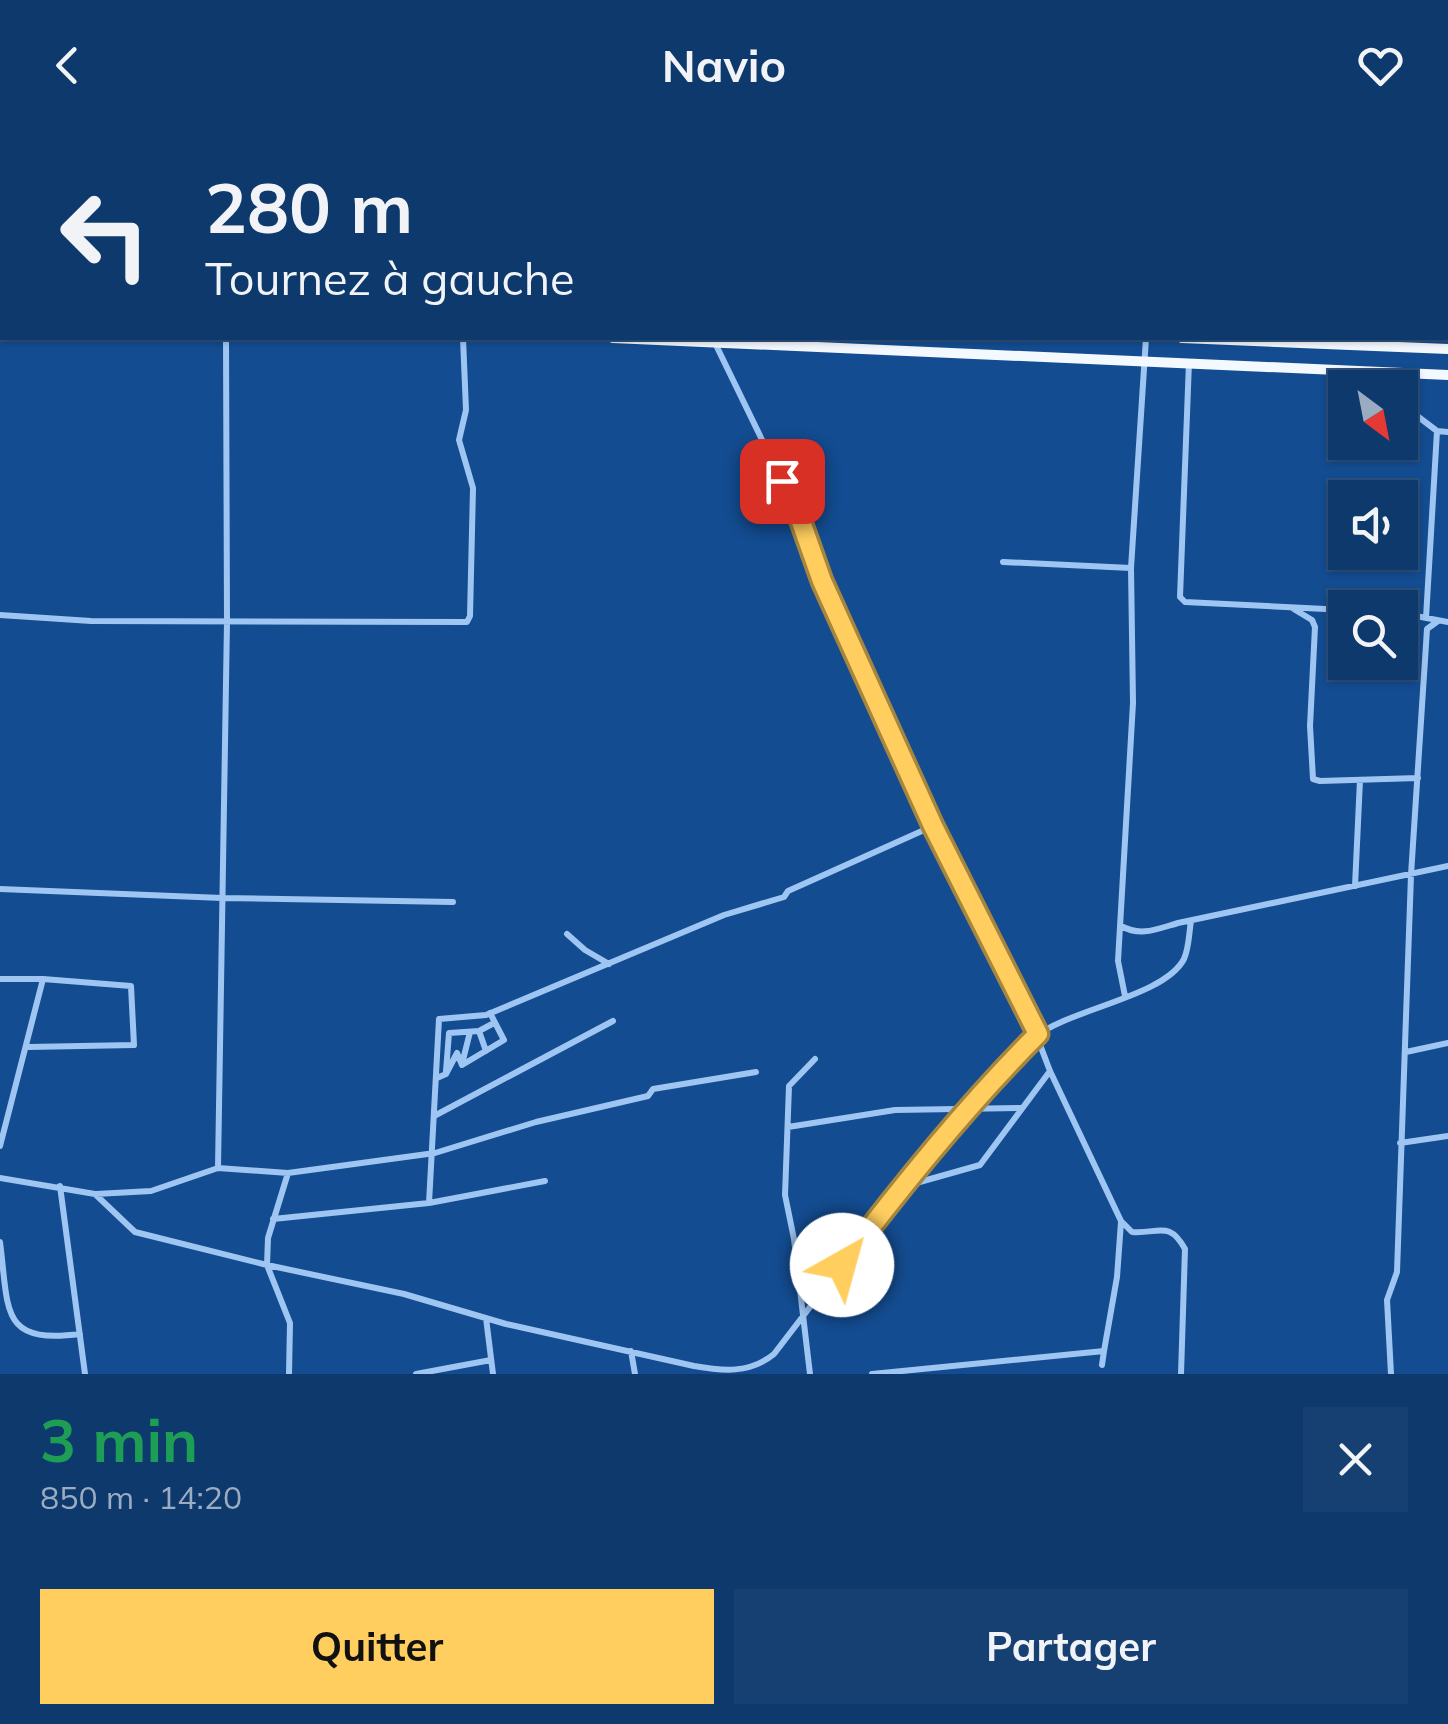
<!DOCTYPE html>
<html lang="fr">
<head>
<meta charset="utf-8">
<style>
	body { margin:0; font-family:Mulish,sans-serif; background:#174072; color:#f1f3f6; height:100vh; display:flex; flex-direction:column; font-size:38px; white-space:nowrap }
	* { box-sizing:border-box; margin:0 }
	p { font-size:32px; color:#9bacc2 }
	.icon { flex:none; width:55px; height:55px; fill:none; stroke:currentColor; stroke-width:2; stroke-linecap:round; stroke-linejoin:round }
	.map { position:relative; height:1244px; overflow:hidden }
	.sheet { display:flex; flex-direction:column; background:#0e396d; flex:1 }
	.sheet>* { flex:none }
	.banner { position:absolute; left:0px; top:0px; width:1450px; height:210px; box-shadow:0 2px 8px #0004,0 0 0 2px #2e5380; background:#0e396d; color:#f1f3f6; overflow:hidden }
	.needle { width:65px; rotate:148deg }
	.tools { position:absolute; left:1328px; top:240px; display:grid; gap:20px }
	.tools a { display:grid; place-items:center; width:90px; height:90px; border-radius:0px; background:#0e396d; box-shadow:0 2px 8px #0004,0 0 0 2px #2e5380; font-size:50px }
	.pin { position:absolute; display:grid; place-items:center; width:85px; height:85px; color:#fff; margin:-42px; border-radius:20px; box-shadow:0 5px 15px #0006 }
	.me { position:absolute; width:110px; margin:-55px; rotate:38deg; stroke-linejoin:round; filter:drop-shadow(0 0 8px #0008) }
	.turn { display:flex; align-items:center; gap:35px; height:210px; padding:0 40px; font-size:45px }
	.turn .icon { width:130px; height:130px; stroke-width:2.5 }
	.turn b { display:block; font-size:70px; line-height:85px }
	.round { display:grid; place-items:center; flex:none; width:105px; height:105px; border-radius:0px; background:#174072 }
	.overview { display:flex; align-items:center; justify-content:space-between; height:170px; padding:0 40px }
	h1 { font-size:60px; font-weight:700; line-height:75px; color:#1e9e55 }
	.primary-button { display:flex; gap:20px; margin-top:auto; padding:20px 40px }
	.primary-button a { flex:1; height:115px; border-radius:0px; background:#ffce5f; color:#111; font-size:40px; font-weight:700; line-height:115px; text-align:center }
	.primary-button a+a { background:#174072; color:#f1f3f6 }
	header { display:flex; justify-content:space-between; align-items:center; height:130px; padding:0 40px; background:#0e396d; font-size:45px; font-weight:700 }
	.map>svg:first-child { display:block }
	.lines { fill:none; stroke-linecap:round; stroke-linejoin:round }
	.minor { stroke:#9fc6f2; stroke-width:6 }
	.tertiary { stroke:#9fc6f2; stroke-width:8 }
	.trunk { stroke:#f4f8ff; stroke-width:10 }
	.route-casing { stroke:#a6863e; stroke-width:25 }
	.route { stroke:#ffce5f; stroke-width:18 }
</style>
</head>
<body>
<header><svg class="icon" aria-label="back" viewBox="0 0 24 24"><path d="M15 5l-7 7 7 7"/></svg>Navio<svg class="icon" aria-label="heart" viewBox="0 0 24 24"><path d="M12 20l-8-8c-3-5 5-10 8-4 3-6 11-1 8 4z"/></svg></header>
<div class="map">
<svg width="1448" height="1244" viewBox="0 0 1448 1244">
	<rect width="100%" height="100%" fill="#134c91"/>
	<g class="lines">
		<path class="minor" d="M597 0 598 2
			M338 2V0
			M717 2V0
			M1158 2V0
			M715 213 799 386 822 451 933 696 1026 878 1050 941 1121 1091 1132 1102C1159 1104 1169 1090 1185 1119L1181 1244
			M1189 232 1180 467 1185 472 1345 480
			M1400 273 1437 301 1448 302
			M1003 432 1131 438
			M1292 478 1312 490 1315 497 1310 596 1313 649 1320 651 1418 648
			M1400 483 1448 492
			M0 485 91 491 467 492 470 486 473 358 459 310 466 280 463 208
			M1426 488 1437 301
			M1355 756 1360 650
			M0 759 222 768 453 772
			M1121 796C1141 807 1157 799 1178 793L1448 736
			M567 804 585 820 609 834
			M0 849H43
			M1125 866 1118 831 1133 573 1131 438 1146 208
			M486 921 479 901 494 893
			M1406 922 1448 913
			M462 934 470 902
			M446 941 449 903 479 901
			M437 948 446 944 457 923 462 935 504 910 490 883
			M436 985 613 891
			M788 997 895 980 1022 978
			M1400 1013 1448 1006
			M0 1016 43 849 131 856 134 915 28 917
			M218 1038 227 492 226 208
			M288 1043 268 1108 267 1135 290 1193 289 1244
			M0 1048 95 1064 135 1102 267 1135 404 1164 506 1194 694 1236C722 1241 750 1244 774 1224L902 1057 980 1035 1050 941
			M60 1056 85 1244
			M902 1056C941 1005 986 948 1035 907 1069 879 1164 867 1184 829 1189 818 1189 803 1191 791
			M96 1064 151 1061 218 1038 288 1043 435 1023 536 992 648 966 653 959 756 942
			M429 1073 439 889 486 885 724 785 784 767 788 761 933 696
			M273 1089 429 1073 545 1051
			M0 1112C9 1182 0 1214 80 1204
			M486 1188 493 1244
			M631 1221 635 1244
			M1102 1235 1104 1221
			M416 1244 491 1230
			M810 1244 794 1109 785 1065 789 956 815 929
			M872 1244 1104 1221 1117 1147 1121 1092
			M1391 1244 1387 1170 1397 1142 1411 745 1427 499 1438 491"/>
		<path class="tertiary" d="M26 2V0
			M0 194 2 179"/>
		<path class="trunk" d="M0 149H2
			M0 179H2
			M613 208 1448 245
			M1182 208 1448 219"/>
	</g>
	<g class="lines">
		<defs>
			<path id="route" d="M782 351 799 386 822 451 933 696 1038 904C966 976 903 1054 842 1135"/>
		</defs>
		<use href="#route" class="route-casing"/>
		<use href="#route" class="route"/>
	</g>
</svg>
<div class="tools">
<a><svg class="needle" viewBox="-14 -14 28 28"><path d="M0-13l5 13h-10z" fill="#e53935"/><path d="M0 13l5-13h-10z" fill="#9bacc2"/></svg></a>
<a><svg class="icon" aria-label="sound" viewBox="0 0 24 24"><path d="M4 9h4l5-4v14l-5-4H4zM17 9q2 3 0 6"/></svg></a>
<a><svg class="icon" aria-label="search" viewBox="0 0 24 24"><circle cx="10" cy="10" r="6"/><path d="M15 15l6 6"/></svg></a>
</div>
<div class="pin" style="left:782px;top:351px;background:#d93025"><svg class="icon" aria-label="arrive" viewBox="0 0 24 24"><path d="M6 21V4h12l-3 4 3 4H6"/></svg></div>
<svg class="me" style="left:842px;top:1135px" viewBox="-20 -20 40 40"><circle r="19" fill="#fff"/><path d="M0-13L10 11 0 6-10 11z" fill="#ffce5f"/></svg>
<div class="banner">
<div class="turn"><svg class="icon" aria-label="left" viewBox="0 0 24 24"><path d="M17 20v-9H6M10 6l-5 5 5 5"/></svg><div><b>280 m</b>Tournez à gauche</div></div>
</div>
</div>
<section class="sheet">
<div class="overview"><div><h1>3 min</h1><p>850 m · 14:20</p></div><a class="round"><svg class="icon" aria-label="close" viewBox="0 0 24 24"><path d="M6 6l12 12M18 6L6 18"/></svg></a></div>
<div class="primary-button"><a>Quitter</a><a>Partager</a></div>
</section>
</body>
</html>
